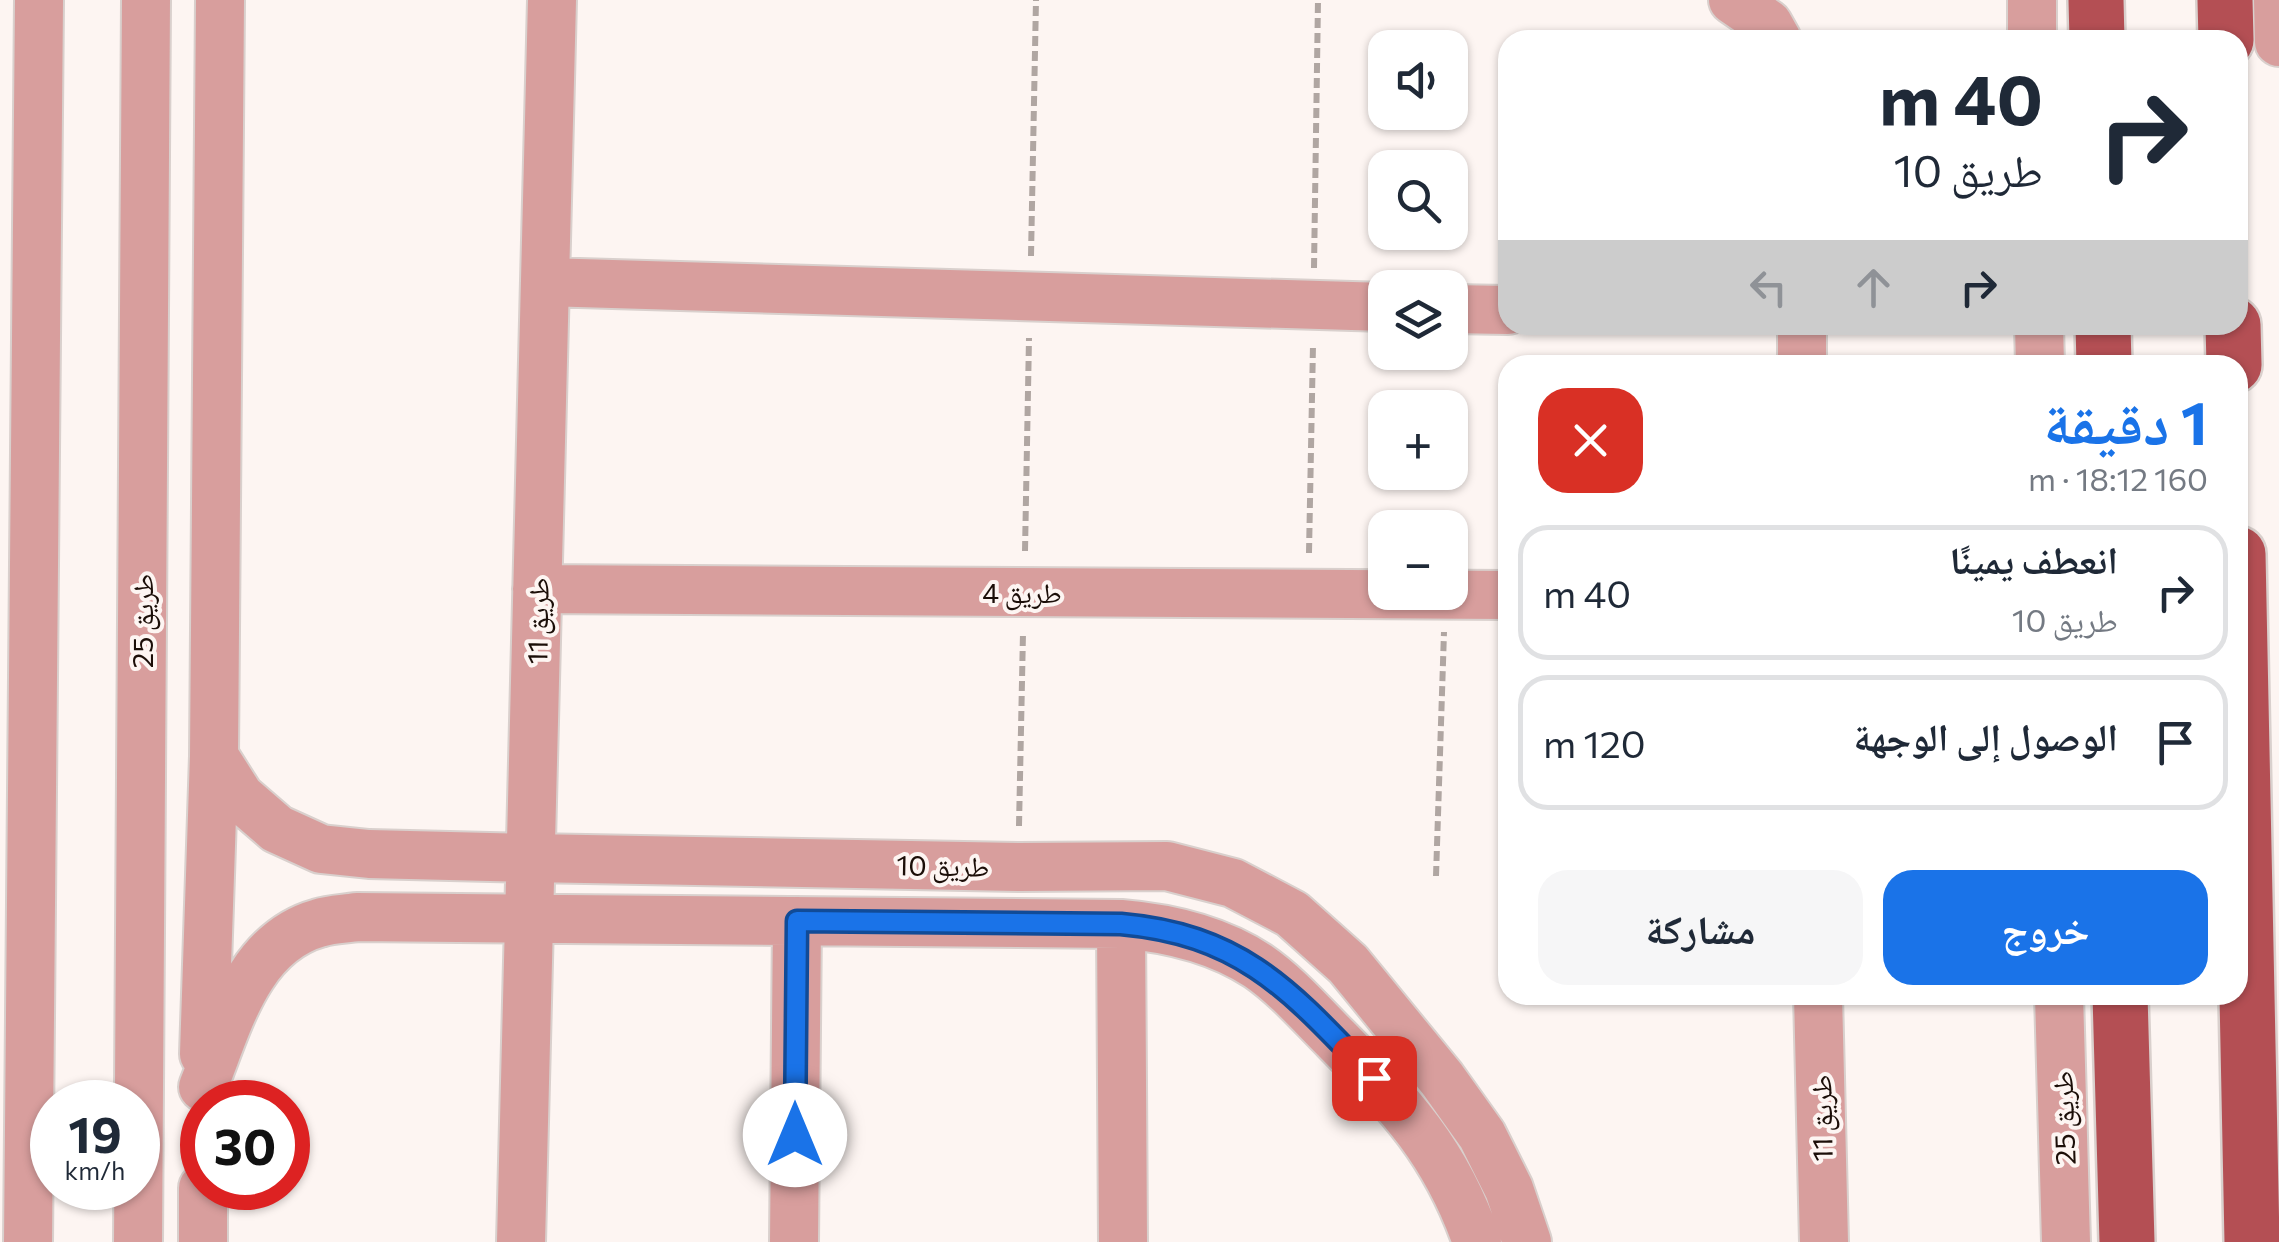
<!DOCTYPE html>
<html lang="ar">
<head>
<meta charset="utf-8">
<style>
	body { margin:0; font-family:Commissioner,"Noto Naskh Arabic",sans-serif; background:#f6f6f7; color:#1f2937; direction:rtl; height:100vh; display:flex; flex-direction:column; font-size:38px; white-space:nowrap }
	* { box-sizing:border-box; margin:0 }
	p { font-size:32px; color:#747a83 }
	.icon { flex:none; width:55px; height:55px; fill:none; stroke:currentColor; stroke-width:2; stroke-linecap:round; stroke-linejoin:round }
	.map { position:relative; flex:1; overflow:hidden; direction:ltr }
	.drawer { position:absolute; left:1498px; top:355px; width:750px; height:650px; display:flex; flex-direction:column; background:#fff; border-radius:30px; box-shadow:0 2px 8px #0004; direction:rtl }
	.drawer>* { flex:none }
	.top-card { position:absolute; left:1498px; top:30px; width:750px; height:305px; border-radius:30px; box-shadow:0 2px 8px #0004; direction:rtl; background:#fff; color:#1f2937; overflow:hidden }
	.buttons { position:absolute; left:1368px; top:30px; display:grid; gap:20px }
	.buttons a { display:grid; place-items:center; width:100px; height:100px; border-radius:20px; background:#fff; box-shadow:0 2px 8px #0004; font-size:50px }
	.speed { position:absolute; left:30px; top:1080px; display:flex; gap:20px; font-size:50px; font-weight:700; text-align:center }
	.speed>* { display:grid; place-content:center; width:130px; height:130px; border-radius:50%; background:#fff; box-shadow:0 2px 8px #0004; line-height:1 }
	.speed small { font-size:25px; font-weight:400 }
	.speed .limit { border:15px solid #d22; background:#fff; color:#111 }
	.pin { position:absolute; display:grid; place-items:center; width:85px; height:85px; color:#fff; margin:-42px; border-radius:20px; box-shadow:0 5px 15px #0006 }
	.me { position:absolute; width:110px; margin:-55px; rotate:0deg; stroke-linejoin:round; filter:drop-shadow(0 0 8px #0008) }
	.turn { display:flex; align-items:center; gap:35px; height:210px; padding:0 40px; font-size:45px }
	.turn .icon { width:130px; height:130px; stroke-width:2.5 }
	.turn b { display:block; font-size:70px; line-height:85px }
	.lanes { display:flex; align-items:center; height:95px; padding:0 40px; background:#0003; justify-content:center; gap:50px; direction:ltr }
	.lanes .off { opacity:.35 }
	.round { display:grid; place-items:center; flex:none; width:105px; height:105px; border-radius:30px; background:#f6f6f7 }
	.summary { display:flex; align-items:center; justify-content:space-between; height:170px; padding:0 40px }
	h1 { font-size:60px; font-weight:700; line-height:75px; color:#1a73e8 }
	.primary-button { display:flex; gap:20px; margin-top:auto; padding:20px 40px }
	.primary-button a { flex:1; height:115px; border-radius:30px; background:#1a73e8; color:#fff; font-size:40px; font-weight:700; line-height:115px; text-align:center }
	.primary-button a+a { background:#f6f6f7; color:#1f2937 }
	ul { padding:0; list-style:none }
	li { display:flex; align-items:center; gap:30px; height:135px; margin:0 20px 15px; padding:0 20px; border:5px solid #e0e1e3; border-radius:30px }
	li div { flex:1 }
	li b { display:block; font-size:38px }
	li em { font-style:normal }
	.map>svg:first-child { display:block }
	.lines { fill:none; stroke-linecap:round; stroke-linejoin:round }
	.minor-casing { stroke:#d9d0cd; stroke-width:52 }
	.major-casing { stroke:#d9d0cd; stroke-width:60 }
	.path { stroke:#b0a6a2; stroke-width:6; stroke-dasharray:10 5; stroke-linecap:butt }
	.minor { stroke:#d89e9d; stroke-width:48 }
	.major { stroke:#b44f54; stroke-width:55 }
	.route-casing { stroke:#114b97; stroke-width:25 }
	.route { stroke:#1a73e8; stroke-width:18 }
	.labels { text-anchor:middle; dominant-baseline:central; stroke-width:8; stroke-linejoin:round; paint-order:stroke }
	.street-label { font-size:28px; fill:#1b0e08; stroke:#fdf5f2 }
</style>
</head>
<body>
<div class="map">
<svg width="2279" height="1242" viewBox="0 0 2279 1242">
	<rect width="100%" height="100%" fill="#fdf5f2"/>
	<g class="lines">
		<defs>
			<path id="minor" d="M1733 0 1768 24 1777 40
				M2032 0V40
				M2278 0 2279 42
				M545 282 1385 307
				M1450 309 1508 310
				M1802 325V365
				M2039 325 2040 365
				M537 589 1508 595
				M214 756 240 797 277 829 321 849 369 854 531 858 1019 867 1167 866 1233 883 1292 914 1348 964 1442 1079 1482 1135 1509 1189 1527 1242
				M1121 924 1123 1242
				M1818 995 1824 1242
				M2059 995 2066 1242
				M204 1054 214 756 220 0
				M203 1087C228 1026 247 943 319 923 331 919 345 919 357 917L1121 924C1169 928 1217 939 1258 966 1287 986 1311 1014 1336 1039 1401 1105 1446 1152 1477 1242
				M28 1242 39 0
				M138 1242 146 0
				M203 1242V1188
				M521 1242 552 0
				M794 1242 797 921"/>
			<path id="major" d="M2096 0 2097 40
				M2225 0 2226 40
				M2103 325 2104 365
				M2233 325 2234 365
				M2238 554 2252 1242
				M2120 995 2127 1242"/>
		</defs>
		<use href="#minor" class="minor-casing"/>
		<use href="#major" class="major-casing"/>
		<path class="path" d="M1031 256 1036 0
			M1314 268 1318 0
			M1025 551 1029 338
			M1309 553 1313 345
			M1019 826 1023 633
			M1436 876 1444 632"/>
		<use href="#minor" class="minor"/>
		<use href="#major" class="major"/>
	</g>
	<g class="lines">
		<defs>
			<path id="route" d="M795 1135 797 921 1121 924C1245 935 1293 994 1374 1078"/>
		</defs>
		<use href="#route" class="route-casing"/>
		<use href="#route" class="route"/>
	</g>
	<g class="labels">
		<g class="street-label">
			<text x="1022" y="592">طريق 4</text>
			<text transform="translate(142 621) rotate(-90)">طريق 25</text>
			<text transform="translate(537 621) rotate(-89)">طريق 11</text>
			<text transform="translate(943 865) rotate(1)">طريق 10</text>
			<text transform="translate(1821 1118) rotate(-91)">طريق 11</text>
			<text transform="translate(2063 1118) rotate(-92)">طريق 25</text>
		</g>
	</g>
</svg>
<div class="buttons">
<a><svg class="icon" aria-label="sound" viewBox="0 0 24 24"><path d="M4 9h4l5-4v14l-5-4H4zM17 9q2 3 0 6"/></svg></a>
<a><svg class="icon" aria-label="search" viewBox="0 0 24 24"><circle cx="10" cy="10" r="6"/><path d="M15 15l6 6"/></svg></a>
<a><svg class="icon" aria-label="layers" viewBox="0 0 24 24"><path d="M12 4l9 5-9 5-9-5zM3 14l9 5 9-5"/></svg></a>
<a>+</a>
<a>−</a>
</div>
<div class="speed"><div>19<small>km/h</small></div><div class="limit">30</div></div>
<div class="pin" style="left:1374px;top:1078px;background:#d93025"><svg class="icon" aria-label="arrive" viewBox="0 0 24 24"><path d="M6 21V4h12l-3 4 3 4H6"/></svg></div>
<svg class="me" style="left:795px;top:1135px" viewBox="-20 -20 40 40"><circle r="19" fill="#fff"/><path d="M0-13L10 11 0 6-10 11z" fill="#1a73e8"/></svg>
<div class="top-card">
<div class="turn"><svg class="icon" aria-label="right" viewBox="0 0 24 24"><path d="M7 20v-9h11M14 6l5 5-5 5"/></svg><div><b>40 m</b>طريق 10</div></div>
<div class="lanes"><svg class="icon off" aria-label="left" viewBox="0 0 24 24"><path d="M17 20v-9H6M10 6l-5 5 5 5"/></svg><svg class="icon off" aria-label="ahead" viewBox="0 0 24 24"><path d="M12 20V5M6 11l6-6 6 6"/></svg><svg class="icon" aria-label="right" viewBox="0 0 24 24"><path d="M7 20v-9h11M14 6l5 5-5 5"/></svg></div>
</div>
<section class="drawer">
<div class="summary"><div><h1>1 دقيقة</h1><p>160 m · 18:12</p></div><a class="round" style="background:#d93025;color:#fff"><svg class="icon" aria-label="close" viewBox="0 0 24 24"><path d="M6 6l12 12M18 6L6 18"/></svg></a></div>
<ul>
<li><svg class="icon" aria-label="right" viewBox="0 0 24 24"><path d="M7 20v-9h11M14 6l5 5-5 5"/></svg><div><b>انعطف يمينًا</b><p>طريق 10</p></div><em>40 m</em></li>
<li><svg class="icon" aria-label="arrive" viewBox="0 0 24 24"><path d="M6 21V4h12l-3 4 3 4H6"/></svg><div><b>الوصول إلى الوجهة</b></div><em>120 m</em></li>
</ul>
<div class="primary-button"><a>خروج</a><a>مشاركة</a></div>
</section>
</div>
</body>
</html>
